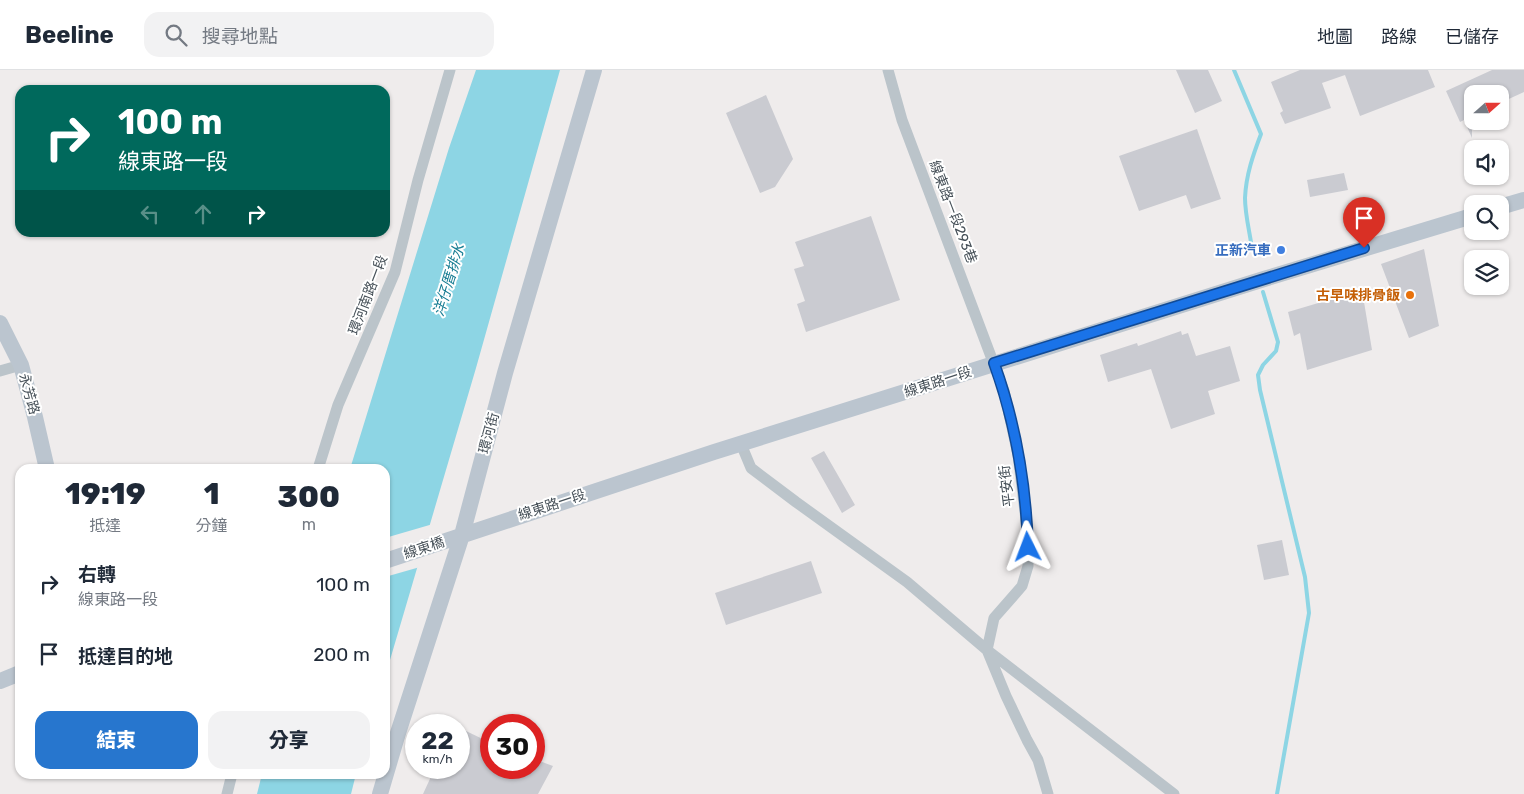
<!DOCTYPE html>
<html lang="zh-TW">
<head>
<meta charset="utf-8">
<style>
	body { margin:0; font-family:Rubik,"Noto Sans TC",sans-serif; background:#f2f2f3; color:#1f2937; height:100vh; display:flex; flex-direction:column; font-size:19px; white-space:nowrap }
	* { box-sizing:border-box; margin:0 }
	p { font-size:16px; color:#747a83 }
	.icon { flex:none; width:28px; height:28px; fill:none; stroke:currentColor; stroke-width:2; stroke-linecap:round; stroke-linejoin:round }
	.map { position:relative; flex:1; overflow:hidden }
	.side { position:absolute; left:15px; top:394px; width:375px; height:315px; display:flex; flex-direction:column; background:#fff; border-radius:15px; box-shadow:0 1px 4px #0004 }
	.side>* { flex:none }
	.top-card { position:absolute; left:15px; top:15px; width:375px; height:152px; border-radius:15px; box-shadow:0 1px 4px #0004; background:#00695c; color:#fff; overflow:hidden }
	.needle { width:32px; rotate:69deg }
	.tools { position:absolute; left:1464px; top:15px; display:grid; gap:10px }
	.tools a { display:grid; place-items:center; width:45px; height:45px; border-radius:10px; background:#fff; box-shadow:0 1px 4px #0004; font-size:25px }
	.speed { position:absolute; left:405px; top:644px; display:flex; gap:10px; font-size:25px; font-weight:700; text-align:center }
	.speed>* { display:grid; place-content:center; width:65px; height:65px; border-radius:50%; background:#fff; box-shadow:0 1px 4px #0004; line-height:1 }
	.speed small { font-size:12px; font-weight:400 }
	.speed .limit { border:8px solid #d22; background:#fff; color:#111 }
	.pin { position:absolute; display:grid; place-items:center; width:42px; height:42px; color:#fff; margin:-51px -21px; border-radius:50% 50% 50% 0; rotate:-45deg; box-shadow:0 0 5px #0007 }
	.pin .icon { rotate:45deg }
	.me { position:absolute; width:55px; margin:-28px; rotate:357deg; stroke-linejoin:round; filter:drop-shadow(0 0 4px #0008) }
	.turn { display:flex; align-items:center; gap:18px; height:105px; padding:0 20px; font-size:22px }
	.turn .icon { width:65px; height:65px; stroke-width:2.5 }
	.turn b { display:block; font-size:35px; line-height:42px }
	.lanes { display:flex; align-items:center; height:48px; padding:0 20px; background:#0003; justify-content:center; gap:25px; direction:ltr }
	.lanes .off { opacity:.35 }
	.eta { display:flex; justify-content:space-evenly; align-items:center; height:85px; text-align:center }
	.eta b { font-size:30px; font-weight:800; line-height:35px }
	.button { display:flex; gap:10px; margin-top:auto; padding:10px 20px }
	.button a { flex:1; height:58px; border-radius:15px; background:#2776ce; color:#fff; font-size:20px; font-weight:800; line-height:58px; text-align:center }
	.button a+a { background:#f2f2f3; color:#1f2937 }
	ul { padding:0; list-style:none }
	li { display:flex; align-items:center; gap:15px; height:70px; padding:0 20px }
	li div { flex:1 }
	li b { display:block; font-size:19px }
	li em { font-style:normal }
	header { display:flex; align-items:center; gap:30px; box-sizing:border-box; height:70px; padding:0 25px; background:#fff; border-bottom:1px solid #e0e1e3 }
	header strong { font-size:24px }
	nav { display:flex; gap:28px; margin-inline-start:auto; font-size:18px }
	.search { width:350px; height:45px; background:#f2f2f3; display:flex; align-items:center; gap:12px; box-sizing:border-box; padding:0 18px; border-radius:15px; color:#747a83; font-size:19px }
	.map>svg:first-child { display:block }
	.water { fill:#8dd5e4 }
	.pier { fill:#efecec }
	.lines { fill:none; stroke-linecap:round; stroke-linejoin:round }
	.stream { stroke:#8dd5e4; stroke-width:4 }
	.building { fill:#cacbd1 }
	.street { stroke:#bbc4ca; stroke-width:11 }
	.secondary { stroke:#bbc5cf; stroke-width:16 }
	.route-casing { stroke:#114b97; stroke-width:12 }
	.route { stroke:#1a73e8; stroke-width:9 }
	.shop-dot { fill:#3f7fe0; stroke:#fff; stroke-width:2 }
	.food-dot { fill:#e8710a; stroke:#fff; stroke-width:2 }
	.labels { text-anchor:middle; dominant-baseline:central; stroke-width:4; stroke-linejoin:round; paint-order:stroke }
	.street-label { font-size:14px; fill:#465058; stroke:#fff }
	.shop-label { font-size:14px; font-weight:bold; fill:#366cbe; stroke:#fff; text-anchor:end }
	.food-label { font-size:14px; font-weight:bold; fill:#c56008; stroke:#fff; text-anchor:end }
	.water-label { font-size:15px; font-style:italic; fill:#177d93; stroke:#fff }
</style>
</head>
<body>
<header>
<strong>Beeline</strong>
<div class="search"><svg class="icon" aria-label="search" viewBox="0 0 24 24"><circle cx="10" cy="10" r="6"/><path d="M15 15l6 6"/></svg>搜尋地點</div>
<nav><a>地圖</a><a>路線</a><a>已儲存</a></nav>
</header>
<div class="map">
<svg width="1524" height="724" viewBox="0 0 1524 724">
	<rect width="100%" height="100%" fill="#efecec"/>
	<path class="water" d="M476 0H560L476 298 385 607V399H350L449 78Z
		M262 704H356L351 724H257Z"/>
	<path class="pier" d="M433 454 420 497 385 507V468Z"/>
	<g class="lines">
		<path class="stream" d="M1234 0 1261 64C1253 85 1246 105 1245 128 1245 145 1250 163 1252 179
			M1263 222 1278 272 1276 281 1263 295 1258 305 1260 320 1305 507 1309 543 1277 724"/>
	</g>
	<path class="building" d="M1176 0H1208L1222 31 1195 43Z
		M1300 0H1428L1435 17 1360 46 1345 5 1322 13 1331 38 1285 54 1280 43 1283 41 1271 12Z
		M1492 0H1524V22L1500 33V24H1472V68L1464 50 1460 52 1446 21Z
		M766 25 793 89 775 117 760 123 726 43Z
		M1197 59 1221 129 1191 139 1186 125 1139 141 1119 86Z
		M1344 103 1348 120 1310 127 1307 110Z
		M871 146 900 230 806 262 797 234 805 231 794 199 804 196 795 172Z
		M1424 179 1439 256 1409 268 1381 194Z
		M1362 220 1372 280 1307 300 1300 263 1294 266 1288 242Z
		M1181 261 1182 265 1188 263 1196 286 1230 276 1240 311 1208 321 1215 344 1171 359 1151 299 1108 312 1100 285 1137 273 1138 276Z
		M824 381 855 435 842 443 811 388Z
		M1282 470 1289 505 1264 510 1257 475Z
		M811 491 822 523 726 555 715 523Z
		M466 661 491 673V698H534V689L553 696 538 724H423L435 698H459V663Z"/>
	<g class="lines">
		<path class="street" d="M888 0 902 50 1004 321 1018 385 1027 458 1028 496 1022 516 994 548 987 580 1006 626 1027 670 1038 690 1048 724
			M0 301 21 295
			M741 374 751 398 796 432 907 512 987 580 1174 724
			M318 399 338 335 395 202 418 110 450 0
			M227 724 232 704"/>
		<path class="secondary" d="M1500 137 1524 130
			M0 253 21 295 35 347 47 399
			M385 491 714 382 1264 209 1472 146
			M0 611 20 603
			M380 724 398 663 462 465 505 303 594 0"/>
	</g>
	<g class="lines">
		<defs>
			<path id="route" d="M1028 477C1026 415 1015 351 994 293L1364 178"/>
		</defs>
		<use href="#route" class="route-casing"/>
		<use href="#route" class="route"/>
	</g>
	<circle class="shop-dot" cx="1281" cy="180" r="5"/>
	<circle class="food-dot" cx="1410" cy="225" r="5"/>
	<g class="labels">
		<g class="street-label">
			<text transform="translate(953 142) rotate(69)">線東路一段293巷</text>
			<text transform="translate(368 225) rotate(-69)">環河南路一段</text>
			<text transform="translate(938 312) rotate(-18)">線東路一段</text>
			<text transform="translate(29 324) rotate(74)">永芳路</text>
			<text transform="translate(489 363) rotate(-75)">環河街</text>
			<text transform="translate(1007 416) rotate(-97)">平安街</text>
			<text transform="translate(552 435) rotate(-18)">線東路一段</text>
			<text transform="translate(424 478) rotate(-18)">線東橋</text>
		</g>
		<g class="shop-label">
			<text x="1271" y="180">正新汽車</text>
		</g>
		<g class="food-label">
			<text x="1400" y="225">古早味排骨飯</text>
		</g>
		<g class="water-label">
			<text transform="translate(449 210) rotate(-73)">洋仔厝排水</text>
		</g>
	</g>
</svg>
<div class="tools">
<a><svg class="needle" viewBox="-14 -14 28 28"><path d="M0-13l5 13h-10z" fill="#e53935"/><path d="M0 13l5-13h-10z" fill="#747a83"/></svg></a>
<a><svg class="icon" aria-label="sound" viewBox="0 0 24 24"><path d="M4 9h4l5-4v14l-5-4H4zM17 9q2 3 0 6"/></svg></a>
<a><svg class="icon" aria-label="search" viewBox="0 0 24 24"><circle cx="10" cy="10" r="6"/><path d="M15 15l6 6"/></svg></a>
<a><svg class="icon" aria-label="layers" viewBox="0 0 24 24"><path d="M12 4l9 5-9 5-9-5zM3 14l9 5 9-5"/></svg></a>
</div>
<div class="speed"><div>22<small>km/h</small></div><div class="limit">30</div></div>
<div class="pin" style="left:1364px;top:178px;background:#d93025"><svg class="icon" aria-label="arrive" viewBox="0 0 24 24"><path d="M6 21V4h12l-3 4 3 4H6"/></svg></div>
<svg class="me" style="left:1028px;top:477px" viewBox="-20 -20 40 40"><path d="M0-17L14 15 0 8-14 15z" fill="#1a73e8" stroke="#fff" stroke-width="4"/></svg>
<div class="top-card">
<div class="turn"><svg class="icon" aria-label="right" viewBox="0 0 24 24"><path d="M7 20v-9h11M14 6l5 5-5 5"/></svg><div><b>100 m</b>線東路一段</div></div>
<div class="lanes"><svg class="icon off" aria-label="left" viewBox="0 0 24 24"><path d="M17 20v-9H6M10 6l-5 5 5 5"/></svg><svg class="icon off" aria-label="ahead" viewBox="0 0 24 24"><path d="M12 20V5M6 11l6-6 6 6"/></svg><svg class="icon" aria-label="right" viewBox="0 0 24 24"><path d="M7 20v-9h11M14 6l5 5-5 5"/></svg></div>
</div>
<section class="side">
<div class="eta">
<div><b>19:19</b><p>抵達</p></div>
<div><b>1</b><p>分鐘</p></div>
<div><b>300</b><p>m</p></div>
</div>
<ul>
<li><svg class="icon" aria-label="right" viewBox="0 0 24 24"><path d="M7 20v-9h11M14 6l5 5-5 5"/></svg><div><b>右轉</b><p>線東路一段</p></div><em>100 m</em></li>
<li><svg class="icon" aria-label="arrive" viewBox="0 0 24 24"><path d="M6 21V4h12l-3 4 3 4H6"/></svg><div><b>抵達目的地</b></div><em>200 m</em></li>
</ul>
<div class="button"><a>結束</a><a>分享</a></div>
</section>
</div>
</body>
</html>
